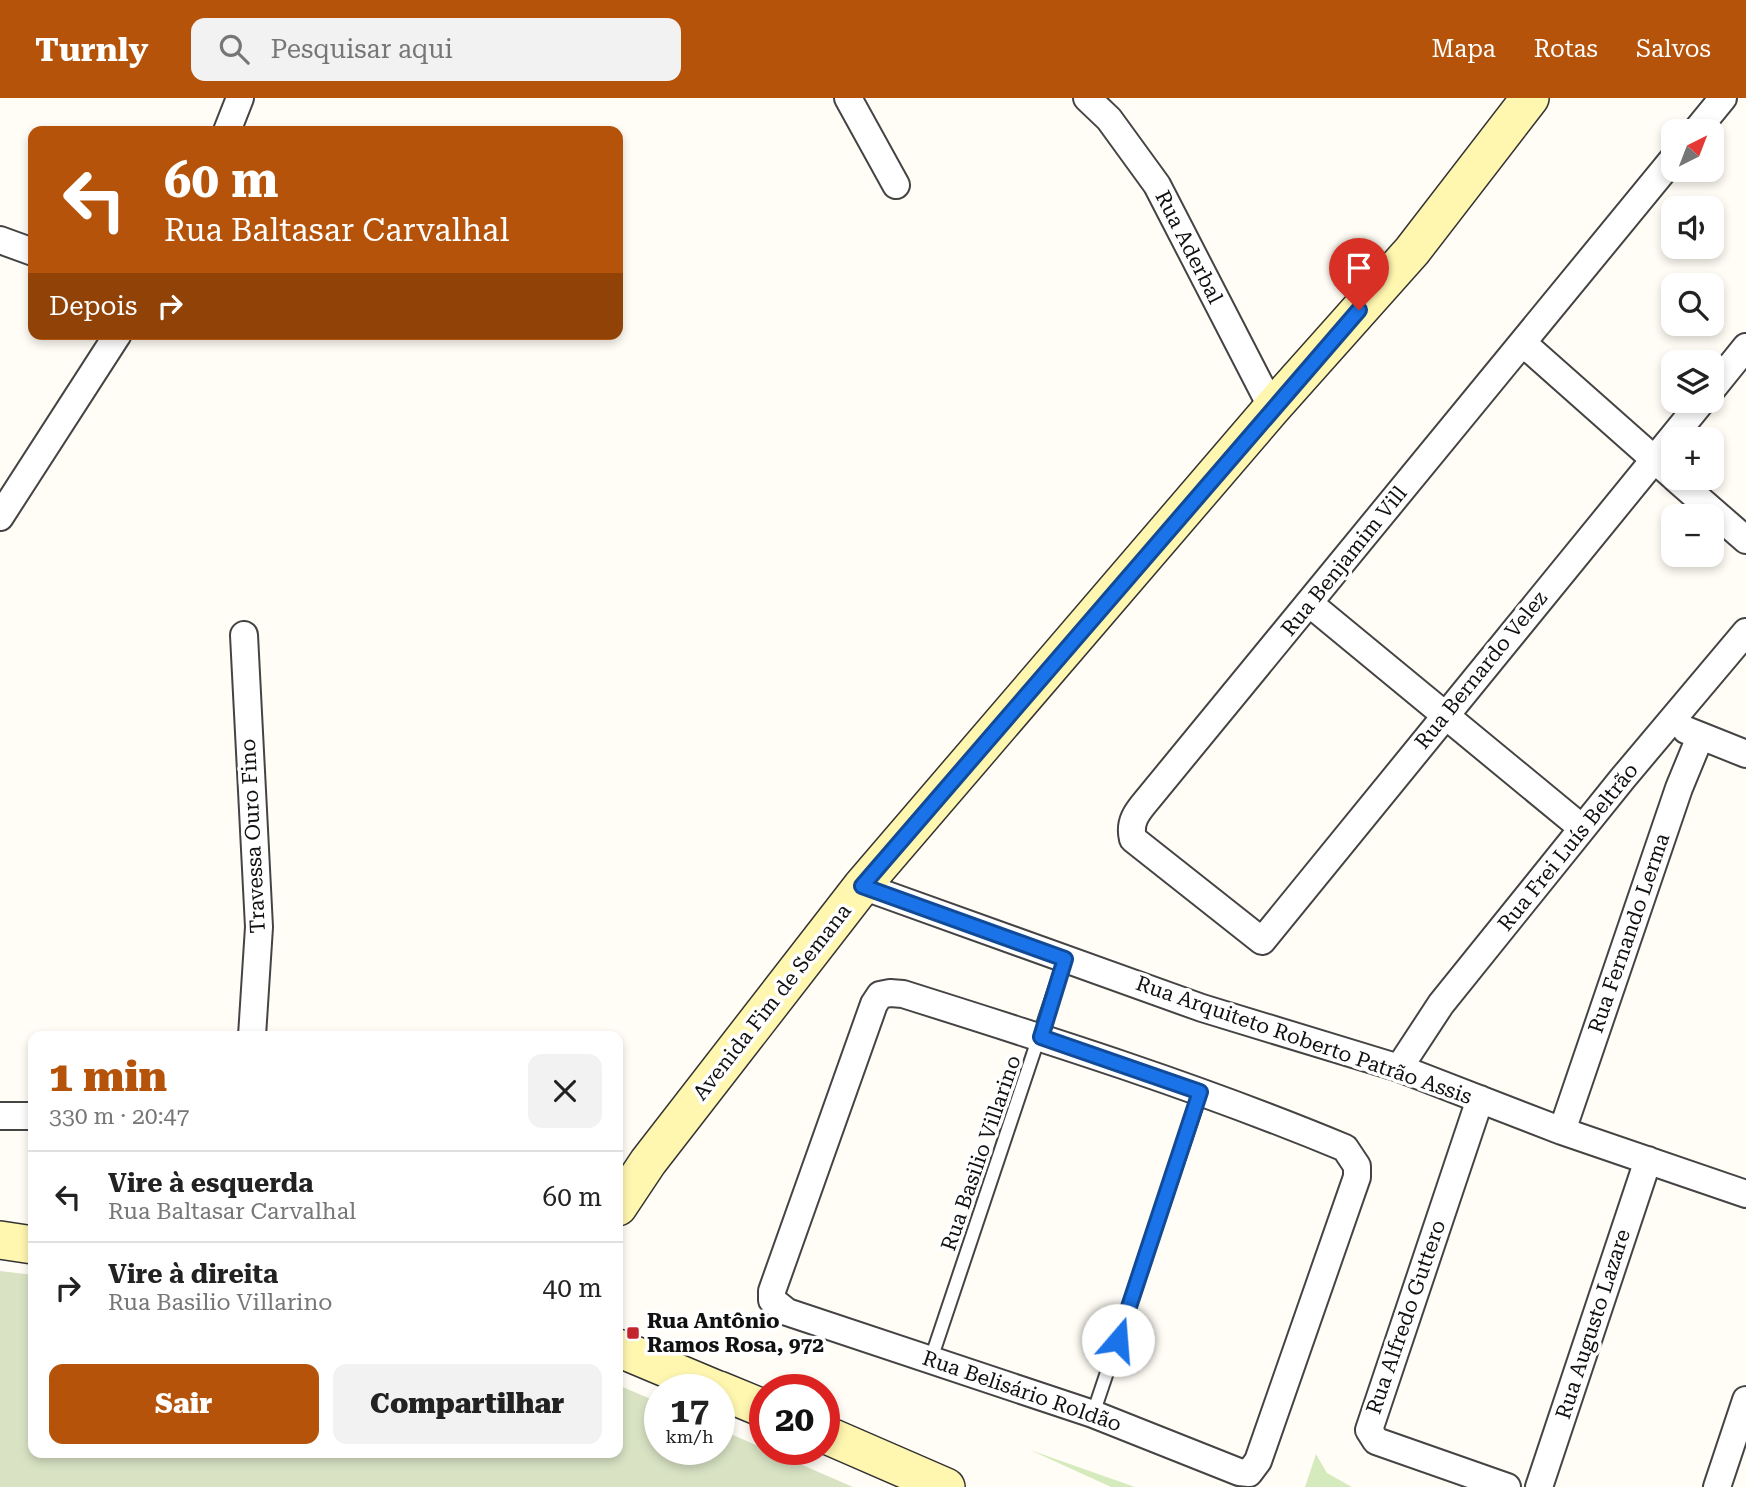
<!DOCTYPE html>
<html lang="pt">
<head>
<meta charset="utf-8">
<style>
	body { margin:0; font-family:"Roboto Serif",serif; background:#f2f2f2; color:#222; height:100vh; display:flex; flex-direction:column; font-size:26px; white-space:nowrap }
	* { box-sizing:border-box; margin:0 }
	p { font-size:23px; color:#767676 }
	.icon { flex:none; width:38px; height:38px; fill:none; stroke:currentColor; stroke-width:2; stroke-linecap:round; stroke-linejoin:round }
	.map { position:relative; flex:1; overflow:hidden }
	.panel { position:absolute; left:28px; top:933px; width:595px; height:427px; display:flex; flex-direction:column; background:#fff; border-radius:14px; box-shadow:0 4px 10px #0003 }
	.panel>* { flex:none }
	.banner { position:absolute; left:28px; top:28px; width:595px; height:214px; border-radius:14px; box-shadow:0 4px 10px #0003; background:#b45309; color:#fff; overflow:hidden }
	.needle { width:46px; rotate:42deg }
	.tools { position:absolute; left:1661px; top:21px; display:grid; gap:14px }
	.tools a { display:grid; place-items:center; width:63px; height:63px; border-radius:14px; background:#fff; box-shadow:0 4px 10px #0003; font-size:35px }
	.speed { position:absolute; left:644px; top:1276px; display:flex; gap:14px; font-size:35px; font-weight:700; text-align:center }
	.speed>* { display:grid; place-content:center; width:91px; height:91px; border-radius:50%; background:#fff; box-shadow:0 4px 10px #0003; line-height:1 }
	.speed small { font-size:18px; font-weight:400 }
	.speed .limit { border:10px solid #d22; background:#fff; color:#111 }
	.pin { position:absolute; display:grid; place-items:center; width:60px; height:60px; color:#fff; margin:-72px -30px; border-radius:50% 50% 50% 0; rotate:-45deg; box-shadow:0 0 7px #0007 }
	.pin .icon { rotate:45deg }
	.me { position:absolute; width:77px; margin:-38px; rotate:18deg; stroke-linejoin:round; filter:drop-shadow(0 0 5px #0008) }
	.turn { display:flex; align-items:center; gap:24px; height:147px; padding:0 21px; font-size:32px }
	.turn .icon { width:91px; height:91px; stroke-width:2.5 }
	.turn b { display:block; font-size:49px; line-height:60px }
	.then { display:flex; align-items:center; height:66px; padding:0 21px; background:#0003; gap:14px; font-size:26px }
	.round { display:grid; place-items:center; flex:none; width:74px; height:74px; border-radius:14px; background:#f2f2f2 }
	.head { display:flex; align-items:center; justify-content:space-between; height:119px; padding:0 21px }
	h1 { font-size:42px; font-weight:800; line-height:52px; color:#b45309 }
	.action { display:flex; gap:14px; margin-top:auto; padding:14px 21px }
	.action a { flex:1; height:80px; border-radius:14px; background:#b45309; color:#fff; font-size:28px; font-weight:800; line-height:80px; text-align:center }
	.action a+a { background:#f2f2f2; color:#222 }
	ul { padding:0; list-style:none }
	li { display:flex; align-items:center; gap:21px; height:91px; padding:0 21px; border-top:2px solid #e0e0e0 }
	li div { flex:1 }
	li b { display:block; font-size:26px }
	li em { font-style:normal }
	header { display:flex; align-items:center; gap:42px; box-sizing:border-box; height:98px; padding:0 35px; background:#b45309; color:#fff }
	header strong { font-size:33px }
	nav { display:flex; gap:38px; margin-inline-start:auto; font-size:24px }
	.search { width:490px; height:63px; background:#f2f2f2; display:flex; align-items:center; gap:18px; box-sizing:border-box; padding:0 24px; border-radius:14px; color:#767676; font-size:26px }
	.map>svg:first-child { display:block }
	.green { fill:#d5ebbd }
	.cemetery { fill:#d9e3c4 }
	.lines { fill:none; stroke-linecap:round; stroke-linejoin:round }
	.lane-casing { stroke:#444; stroke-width:16 }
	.street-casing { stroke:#444; stroke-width:30 }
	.secondary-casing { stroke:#333; stroke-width:40 }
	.lane { stroke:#fff; stroke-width:12 }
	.street { stroke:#fff; stroke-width:26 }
	.secondary { stroke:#fff6b0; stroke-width:37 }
	.route-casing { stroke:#114b97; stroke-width:18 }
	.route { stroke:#1a73e8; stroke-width:12 }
	.poi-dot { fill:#c4262e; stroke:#fff; stroke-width:2.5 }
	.labels { text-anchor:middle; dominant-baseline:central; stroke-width:7; stroke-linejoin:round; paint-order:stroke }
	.street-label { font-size:21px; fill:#111; stroke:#fff }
	.poi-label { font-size:21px; font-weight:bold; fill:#111; stroke:#fff; text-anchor:start }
</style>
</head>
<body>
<header>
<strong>Turnly</strong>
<div class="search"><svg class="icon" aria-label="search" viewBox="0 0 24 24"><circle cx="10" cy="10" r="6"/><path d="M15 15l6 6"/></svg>Pesquisar aqui</div>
<nav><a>Mapa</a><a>Rotas</a><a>Salvos</a></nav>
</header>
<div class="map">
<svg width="1746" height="1389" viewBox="0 0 1746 1389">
	<rect width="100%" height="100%" fill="#fffdf5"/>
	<path class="green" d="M1030 1352 1135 1389H1111Z
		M1316 1356 1327 1375 1352 1389H1305Z"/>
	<path class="cemetery" d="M0 1173 33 1177V1354H618V1287L660 1305V1351H719V1331L853 1389H0Z"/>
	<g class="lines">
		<defs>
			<path id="lane" d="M931 1261 1065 861
				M1093 1316 1201 994"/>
			<path id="street" d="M848 0 896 87
				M1087 0 1109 21 1157 87 1272 310
				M227 33 240 0
				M1696 33 1723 0
				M1673 61 1152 696C1140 711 1128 721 1133 741L1262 843 1702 303
				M0 142 33 154
				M1524 246 1673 378
				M1712 291 1746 249
				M1675 380 1746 442
				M0 419 118 236
				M1309 505 1582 730
				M244 537 259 829 252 938
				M1686 632 1746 656
				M862 788 1202 910 1399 970 1562 1033 1746 1096
				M890 895 903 896C1052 943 1201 990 1345 1050L1357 1068V1079L1258 1363 1249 1375 1239 1374 1093 1316 787 1214 772 1202V1193L874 906 880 897Z
				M1399 970 1441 906 1623 680 1746 534
				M1480 1001 1369 1332 1376 1343 1507 1389
				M0 1018H33
				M1562 1033 1679 690 1700 639
				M1539 1389 1648 1062
				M1717 1389 1746 1302"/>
			<path id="secondary" d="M618 1109 648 1064 862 788 1272 310 1412 153 1530 0
				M0 1142 33 1147
				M618 1250 718 1292
				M719 1292 765 1311
				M824 1336 946 1389"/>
		</defs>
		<use href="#lane" class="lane-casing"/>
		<use href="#street" class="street-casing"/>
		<use href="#secondary" class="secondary-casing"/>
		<use href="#lane" class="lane"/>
		<use href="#street" class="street"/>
		<use href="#secondary" class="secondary"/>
	</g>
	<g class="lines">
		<defs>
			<path id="route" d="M1118 1242 1200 994 1041 939 1065 861 862 788 1359 212"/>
		</defs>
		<use href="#route" class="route-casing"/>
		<use href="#route" class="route"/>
	</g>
	<rect class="poi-dot" x="626" y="1228" width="14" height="14" rx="3.5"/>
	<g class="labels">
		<g class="street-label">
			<text transform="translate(1189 149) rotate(63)">Rua Aderbal</text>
			<text transform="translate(1344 463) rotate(-51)">Rua Benjamim Vill</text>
			<text transform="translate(1481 572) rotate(-51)">Rua Bernardo Velez</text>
			<text transform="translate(253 738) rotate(-93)">Travessa Ouro Fino</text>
			<text transform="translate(1568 749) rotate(-51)">Rua Frei Luís Beltrão</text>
			<text transform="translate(1629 835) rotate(-71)">Rua Fernando Lerma</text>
			<text transform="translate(772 904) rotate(-52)">Avenida Fim de Semana</text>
			<text transform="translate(1304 942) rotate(19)">Rua Arquiteto Roberto Patrão Assis</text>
			<text transform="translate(981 1055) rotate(-71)">Rua Basilio Villarino</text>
			<text transform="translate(1406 1219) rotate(-71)">Rua Alfredo Guttero</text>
			<text transform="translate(1593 1226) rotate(-72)">Rua Augusto Lazare</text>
			<text transform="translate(1022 1293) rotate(19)">Rua Belisário Roldão</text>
		</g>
		<g class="poi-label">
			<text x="647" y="1223">Rua Antônio<tspan x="647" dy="24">Ramos Rosa, 972</tspan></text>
		</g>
	</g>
</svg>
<div class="tools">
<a><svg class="needle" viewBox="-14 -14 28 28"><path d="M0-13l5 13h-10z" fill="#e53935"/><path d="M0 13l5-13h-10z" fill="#767676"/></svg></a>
<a><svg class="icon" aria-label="sound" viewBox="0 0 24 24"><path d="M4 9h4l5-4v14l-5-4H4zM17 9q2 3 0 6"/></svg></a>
<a><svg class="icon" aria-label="search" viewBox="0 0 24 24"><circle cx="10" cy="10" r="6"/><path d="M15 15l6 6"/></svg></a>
<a><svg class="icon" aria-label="layers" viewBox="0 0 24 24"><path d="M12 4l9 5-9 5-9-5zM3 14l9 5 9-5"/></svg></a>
<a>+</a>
<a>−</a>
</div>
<div class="speed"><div>17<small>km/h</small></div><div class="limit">20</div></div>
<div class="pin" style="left:1359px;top:212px;background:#d93025"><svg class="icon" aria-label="arrive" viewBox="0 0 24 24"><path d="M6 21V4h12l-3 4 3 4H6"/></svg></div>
<svg class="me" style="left:1118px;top:1242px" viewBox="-20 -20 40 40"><circle r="19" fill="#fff"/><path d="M0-13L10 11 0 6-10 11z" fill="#1a73e8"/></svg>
<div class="banner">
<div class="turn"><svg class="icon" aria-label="left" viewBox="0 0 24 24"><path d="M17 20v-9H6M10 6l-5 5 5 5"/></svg><div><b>60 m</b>Rua Baltasar Carvalhal</div></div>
<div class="then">Depois<svg class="icon" aria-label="right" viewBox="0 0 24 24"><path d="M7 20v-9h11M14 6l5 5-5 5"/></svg></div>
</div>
<section class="panel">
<div class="head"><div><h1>1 min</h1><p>330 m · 20:47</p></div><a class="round"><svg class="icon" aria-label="close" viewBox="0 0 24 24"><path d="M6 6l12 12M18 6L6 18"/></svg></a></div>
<ul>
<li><svg class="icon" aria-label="left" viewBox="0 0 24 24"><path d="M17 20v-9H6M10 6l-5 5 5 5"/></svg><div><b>Vire à esquerda</b><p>Rua Baltasar Carvalhal</p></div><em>60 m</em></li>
<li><svg class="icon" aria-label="right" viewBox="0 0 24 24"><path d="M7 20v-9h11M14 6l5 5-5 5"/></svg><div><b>Vire à direita</b><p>Rua Basilio Villarino</p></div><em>40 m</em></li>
</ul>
<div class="action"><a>Sair</a><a>Compartilhar</a></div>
</section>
</div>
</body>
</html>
